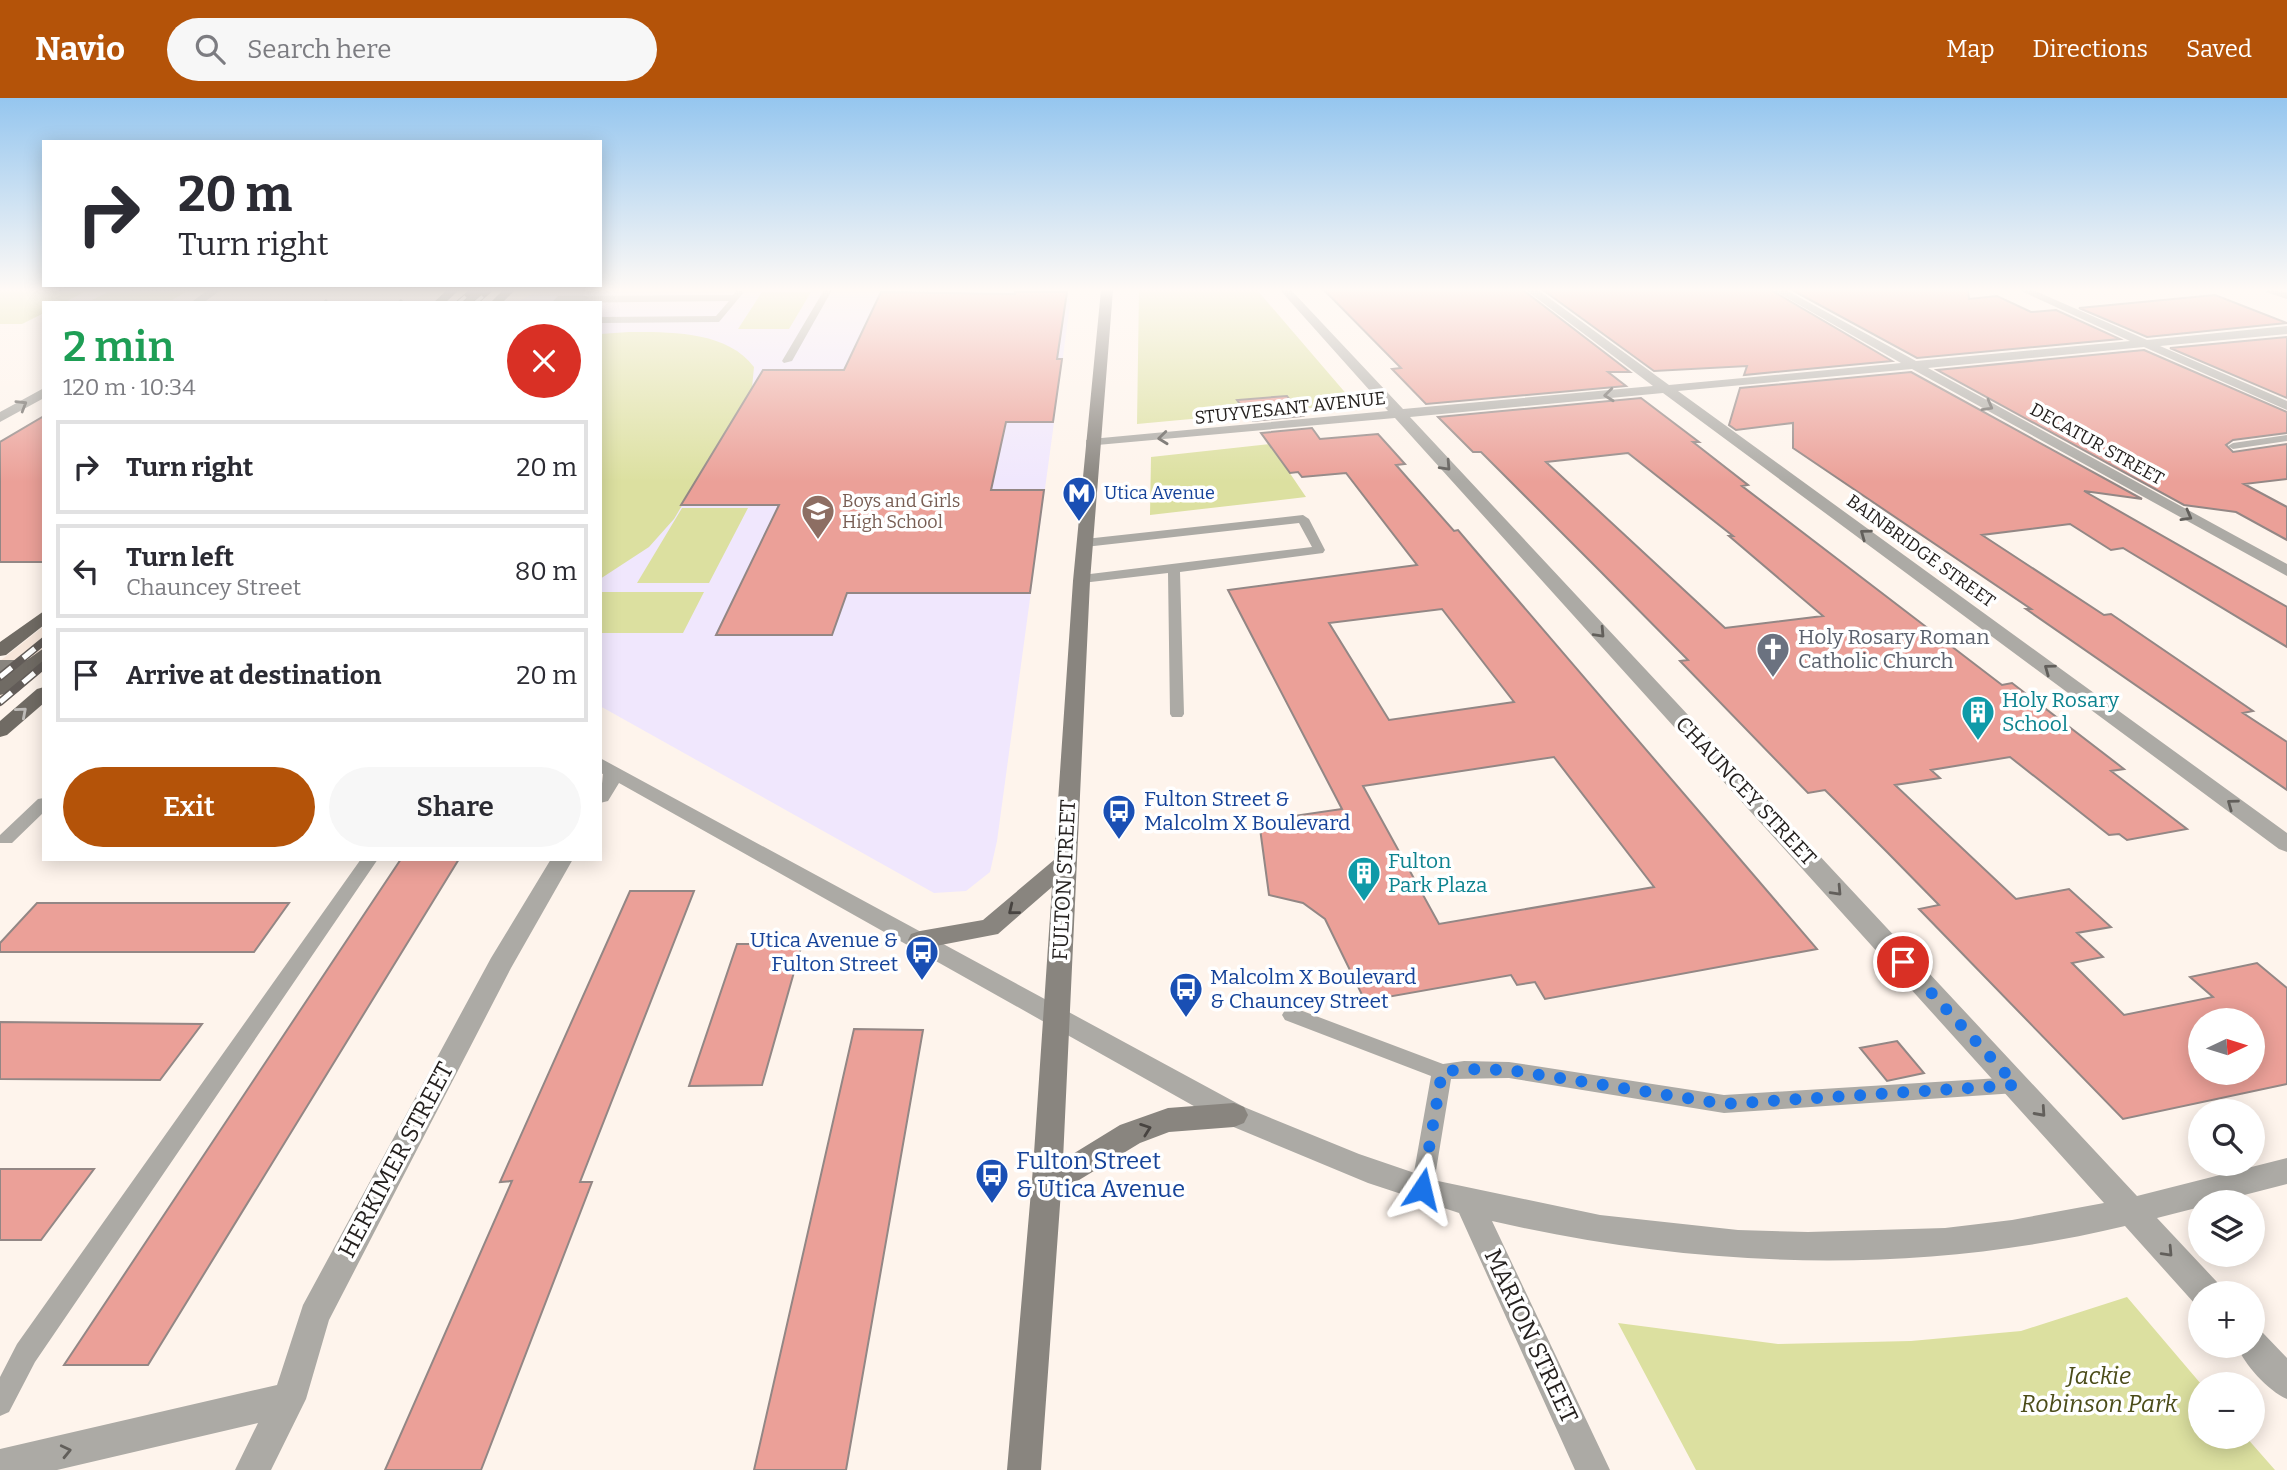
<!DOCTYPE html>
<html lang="en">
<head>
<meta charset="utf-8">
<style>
	body { margin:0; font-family:Bitter,serif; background:#f7f7f7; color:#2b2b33; height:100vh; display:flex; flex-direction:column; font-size:26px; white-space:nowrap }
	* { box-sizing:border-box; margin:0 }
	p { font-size:23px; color:#7c7c81 }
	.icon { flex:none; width:38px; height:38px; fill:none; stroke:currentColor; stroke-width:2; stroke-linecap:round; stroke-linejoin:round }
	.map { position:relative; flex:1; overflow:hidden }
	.sheet { position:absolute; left:42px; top:203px; width:560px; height:560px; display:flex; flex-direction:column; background:#fff; border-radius:0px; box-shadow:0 4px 18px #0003 }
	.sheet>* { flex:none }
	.top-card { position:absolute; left:42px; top:42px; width:560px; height:147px; border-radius:0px; box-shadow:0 4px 18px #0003; background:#fff; color:#2b2b33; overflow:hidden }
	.needle { width:46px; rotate:86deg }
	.controls { position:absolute; left:2188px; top:910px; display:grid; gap:14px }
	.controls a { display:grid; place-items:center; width:77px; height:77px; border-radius:50%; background:#fff; box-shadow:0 4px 18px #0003; font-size:35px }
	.pin { position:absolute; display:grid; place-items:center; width:60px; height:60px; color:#fff; margin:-30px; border:4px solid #fff; border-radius:50%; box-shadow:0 2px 7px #0007 }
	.me { position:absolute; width:77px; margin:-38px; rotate:10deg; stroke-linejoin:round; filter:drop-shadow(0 0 5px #0008) }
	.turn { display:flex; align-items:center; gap:24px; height:147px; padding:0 21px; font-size:32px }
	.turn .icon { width:91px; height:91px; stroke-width:2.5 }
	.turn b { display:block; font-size:49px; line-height:60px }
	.round { display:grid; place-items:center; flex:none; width:74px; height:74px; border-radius:37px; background:#f7f7f7 }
	.head { display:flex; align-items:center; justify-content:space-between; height:119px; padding:0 21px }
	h1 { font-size:42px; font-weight:600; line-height:52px; color:#1e9e55 }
	.button { display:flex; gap:14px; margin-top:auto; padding:14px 21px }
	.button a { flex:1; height:80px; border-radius:42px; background:#b45309; color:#fff; font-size:28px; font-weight:600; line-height:80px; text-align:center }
	.button a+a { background:#f7f7f7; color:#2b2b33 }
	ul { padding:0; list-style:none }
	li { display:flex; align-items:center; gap:21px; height:94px; margin:0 14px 10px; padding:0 7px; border:4px solid #e1e1e2; border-radius:0px }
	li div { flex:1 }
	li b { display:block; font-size:26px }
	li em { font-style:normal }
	header { display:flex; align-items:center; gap:42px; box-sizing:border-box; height:98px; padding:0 35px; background:#b45309; color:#fff }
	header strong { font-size:33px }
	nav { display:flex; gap:38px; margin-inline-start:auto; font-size:24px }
	.search { width:490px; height:63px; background:#f7f7f7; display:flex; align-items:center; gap:18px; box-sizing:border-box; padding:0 24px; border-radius:38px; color:#7c7c81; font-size:26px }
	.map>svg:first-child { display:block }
	.built { fill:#f7e6da }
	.education { fill:#f0e7fd }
	.green { fill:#dce0a0 }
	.building { fill:#eba098; stroke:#938785; stroke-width:2; fill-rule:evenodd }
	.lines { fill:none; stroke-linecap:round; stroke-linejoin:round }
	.lane { fill:#acaaa5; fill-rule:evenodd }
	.street { fill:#acaaa5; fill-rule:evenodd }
	.secondary { fill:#89857f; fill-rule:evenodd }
	.primary { fill:#706b64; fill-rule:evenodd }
	.rail-far1-casing { stroke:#625c58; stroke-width:5 }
	.rail-casing { stroke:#625c58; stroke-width:8 }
	.rail-far1 { stroke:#fff; stroke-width:3.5; stroke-dasharray:10; stroke-linecap:butt }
	.rail { stroke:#fff; stroke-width:5; stroke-dasharray:15; stroke-linecap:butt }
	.oneway { stroke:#625f5b }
	.oneway2 { stroke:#bfbcb9 }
	.oneway3 { stroke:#484441 }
	.route { stroke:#1a73e8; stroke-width:12; stroke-dasharray:0 21.6 }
	.labels { text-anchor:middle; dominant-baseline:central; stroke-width:7; stroke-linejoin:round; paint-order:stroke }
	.far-street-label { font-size:18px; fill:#25211f; stroke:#fff }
	.far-transit-label { font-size:18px; fill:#164399; stroke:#fff; text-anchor:start }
	.far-education-label { font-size:18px; fill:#785e54; stroke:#fff; text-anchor:start }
	.worship-label { font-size:21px; fill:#5b616d; stroke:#fff; text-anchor:start }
	.culture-label { font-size:21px; fill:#0d838f; stroke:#fff; text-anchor:start }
	.street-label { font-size:21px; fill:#25211f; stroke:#fff }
	.transit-label { font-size:21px; fill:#164399; stroke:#fff; text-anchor:start }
	.near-street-label { font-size:24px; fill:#25211f; stroke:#fff }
	.near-transit-label { font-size:24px; fill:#164399; stroke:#fff; text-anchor:start }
	.near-park-label { font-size:24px; font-style:italic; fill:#4b4c19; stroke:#fff }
</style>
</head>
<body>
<header>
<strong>Navio</strong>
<div class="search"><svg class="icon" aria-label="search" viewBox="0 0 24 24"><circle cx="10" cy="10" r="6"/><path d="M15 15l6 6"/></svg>Search here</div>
<nav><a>Map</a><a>Directions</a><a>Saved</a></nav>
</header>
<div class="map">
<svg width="2287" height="1372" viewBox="0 0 2287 1372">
	<rect width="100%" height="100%" fill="#fef4ec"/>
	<path class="built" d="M44 528V572L0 609V563Z"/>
	<path class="education" d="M537 193 1067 194 1070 207 997 743 990 774 966 793 934 795 600 608V205H516Z"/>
	<path class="green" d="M189 192 172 202H92L110 193Z
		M1139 192H1257L1355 306 1137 326Z
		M0 193V192L86 193 63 205H44V215L22 226H0Z
		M762 194H811L789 231H738Z
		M629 234C671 234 727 233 754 269L752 290 674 421 649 449 600 481V236Z
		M1270 346 1306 399 1150 417 1151 359Z
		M682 410H748L709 485H637Z
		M600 494H704L683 535H600Z
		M2127 1199 2201 1286 2200 1339H2246L2275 1372H1696L1618 1225 1778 1246 1911 1243 2021 1233Z"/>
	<path class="building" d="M1324 192H1523L1630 274H1608L1626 288 1426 306 1392 271 1401 270Z
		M1543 192H1771L1892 263 1744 277 1747 268 1654 273Z
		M1792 192H1968L1969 201 1997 198 2031 214 2056 212 2120 241 1917 260Z
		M881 194 1015 196V194H1067L1057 261H1062L1053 324H1006L991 392H1044L1030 495H847L832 537H716L779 407H681L763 272H844Z
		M2215 197 2287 225 2147 239 2079 210Z
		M2287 239V300L2170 250Z
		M2144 252 2287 314V335L2233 342 2226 347 2233 354 2287 346V381L2244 386 2287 409V442L2236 414 2184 407 1937 272Z
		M1911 274 2142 401 2084 393 2287 509V549L2123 450 2111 452 2070 426 1982 437 2104 517 2111 516 2253 613 2243 615 2287 644V692L2026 511H2031L1793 350V325L1736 332 1729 327 1740 290Z
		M1287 298 1303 318 1253 323 1237 302Z
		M1641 300 1699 344H1693L1748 387 1742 388 2002 587 2012 585 2124 671 2111 673 2187 731 2127 742 2119 736 2109 737 2010 659 1931 672 1940 680 1895 687 2016 801 2069 791 2111 829 2077 835 2103 859 2072 865 2124 917 2213 899 2190 879 2257 865 2287 890V986L2123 1021 1919 811 1939 807 1887 754 1825 692 1808 695 1680 563 1688 562 1600 473 1481 354H1473L1438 319ZM1628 355 1733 438H1729L1823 518 1725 530 1546 364ZM2200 922H2252V975H2200Z
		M44 318V464H0V344Z
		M1312 330 1320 341 1378 336 1405 366 1396 367 1454 433 1458 432 1474 451 1817 851 1545 901 1535 884 1517 887 1511 877 1365 903 1325 821 1303 805 1269 797 1259 723 1342 711 1228 492 1417 467 1346 375 1302 379 1298 374 1290 375 1261 335ZM1442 511 1514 604 1389 622 1329 525ZM1554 659 1654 789 1439 826 1363 688Z
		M401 761H459L148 1267H64Z
		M630 793H694L580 1084H592L481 1372H385L512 1083 500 1084Z
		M37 805H289L254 854H0V845Z
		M737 846H802L762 987 689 988Z
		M0 924 202 926 160 982 0 981Z
		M854 931 923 932 846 1372H754Z
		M1897 943 1924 975 1887 983 1860 950Z
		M0 1071H94L41 1142H0Z"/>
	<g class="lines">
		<path class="lane" d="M737 192 744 194 719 224 600 225V219L716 218 729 203 551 205 558 198 733 197Z
			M824 192H832L792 263 784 265 782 263Z
			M326 201 330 205H321Z
			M401 201 405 205H396Z
			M2287 337V343L2233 351 2228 348 2233 345Z
			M1303 417 1309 421 1325 452 1323 455 1180 474 1184 616 1182 619H1172L1170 616 1168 475 1082 485 1076 481 1082 477 1312 449 1299 425 1085 449 1079 445 1085 441Z
			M44 700V714L12 745H0V737L38 701Z
			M361 761H378L35 1264 9 1314 0 1318V1279L17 1246Z
			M1292 909 1443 966 1464 963 1509 964 1724 997 2016 979 2023 981 2026 987 2023 993 2016 995 1724 1015 1509 980 1451 981 1433 1091 1430 1098 1422 1101 1414 1098 1411 1091 1431 978 1285 922 1282 917 1285 912Z"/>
		<path class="street" d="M208 192H221L203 205H190Z
			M1280 192H1291L1403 311 1653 288 1526 192H1538L1669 287 1901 265 1773 192H1786L1916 263 2130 243 2019 192H2033L2147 242 2287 228V236L2160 248 2287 303V312L2144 249 1928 270 2287 466V478L1912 271 1678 293 2287 735V754L2279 751 1663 295 1410 319 2137 1098 2287 1060V1086L2217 1104H2200V1109L2157 1120 2217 1184 2222 1195H2200V1207L2195 1206 2125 1128C1918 1178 1699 1171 1492 1123L1610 1372H1575L1459 1115 1368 1085 1224 1025 619 685 608 703 600 705 603 676 600 675V660L1244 1009 1359 1056 1438 1083 1600 1117 1738 1132 1808 1134 1945 1130 2012 1122 2104 1105 1395 320 1086 348V342L1091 341 1388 313Z
			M2265 192 2287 194V201L2266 194Z
			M44 290V300L0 324V314Z
			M551 761H573L511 870 329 1222 306 1301 271 1372H235L258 1325 57 1372H0V1351L277 1287 303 1207 491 860Z
			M2252 1230 2263 1235 2287 1260V1301C2267 1292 2245 1267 2237 1248H2252Z"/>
		<path class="secondary" d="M1101 192H1113L1090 483 1063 1062 1120 1027 1168 1010 1234 1005 1244 1009 1248 1017 1244 1025 1234 1029 1169 1034 1140 1045 1061 1093 1041 1372H1007L1033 1070 1052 789 998 836 920 851 911 848 908 842 911 836 920 833 983 822 1054 762 1073 483Z
			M0 562H44V574H0Z"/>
		<path class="primary" d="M447 192H459L445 205H433Z
			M474 192H486L473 205H461Z
			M503 192H515L502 205H490Z
			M44 513V527L6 557 0 558V544Z
			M44 550V564L7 595 0 597V581Z
			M44 589V605L7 637 0 639V623L37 591Z"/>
		<defs>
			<path id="rail-far1" d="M458 205 473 192
				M475 205 490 192"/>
			<path id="rail" d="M0 579 44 543
				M0 604 44 567"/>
		</defs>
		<use href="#rail-far1" class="rail-far1-casing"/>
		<use href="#rail" class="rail-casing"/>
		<use href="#rail-far1" class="rail-far1"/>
		<use href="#rail" class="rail"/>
	</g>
	<defs><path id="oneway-chevron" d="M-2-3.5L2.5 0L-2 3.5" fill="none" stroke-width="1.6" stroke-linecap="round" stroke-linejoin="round" transform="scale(1.75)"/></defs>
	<g class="oneway">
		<use href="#oneway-chevron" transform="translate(1609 297) rotate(174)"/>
		<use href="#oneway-chevron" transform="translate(22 307) rotate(-31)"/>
		<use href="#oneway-chevron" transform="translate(1988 308) rotate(29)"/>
		<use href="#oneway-chevron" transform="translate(1163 340) rotate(174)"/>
		<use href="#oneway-chevron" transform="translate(1446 368) rotate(47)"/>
		<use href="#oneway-chevron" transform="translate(2187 418) rotate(29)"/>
		<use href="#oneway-chevron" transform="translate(1865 436) rotate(-144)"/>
		<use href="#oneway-chevron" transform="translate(1600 535) rotate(47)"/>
		<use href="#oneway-chevron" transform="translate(2049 571) rotate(-144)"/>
		<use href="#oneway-chevron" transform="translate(2232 706) rotate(-144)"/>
		<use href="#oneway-chevron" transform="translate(1837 793) rotate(47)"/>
		<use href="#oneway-chevron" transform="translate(2041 1014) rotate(48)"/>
		<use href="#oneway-chevron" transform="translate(2168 1154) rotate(47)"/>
		<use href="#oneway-chevron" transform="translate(66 1353) rotate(-13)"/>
	</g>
	<use class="oneway2" href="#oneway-chevron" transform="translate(22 614) rotate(-41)"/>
	<g class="oneway3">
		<use href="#oneway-chevron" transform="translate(1013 812) rotate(141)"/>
		<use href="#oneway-chevron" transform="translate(1146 1031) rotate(-20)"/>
	</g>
	<linearGradient id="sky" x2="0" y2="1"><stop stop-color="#95c6ef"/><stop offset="0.5" stop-color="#fffaf6"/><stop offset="1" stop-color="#fffaf6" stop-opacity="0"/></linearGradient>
	<rect width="2287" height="384" fill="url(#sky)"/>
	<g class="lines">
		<path class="route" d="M1422 1091 1442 974 1464 971 1509 972 1724 1006 2016 987 1903 864"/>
	</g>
	<defs>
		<symbol id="metro-pin" viewBox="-11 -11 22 30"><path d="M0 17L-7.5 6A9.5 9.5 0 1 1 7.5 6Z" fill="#1a4fb4" stroke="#fff"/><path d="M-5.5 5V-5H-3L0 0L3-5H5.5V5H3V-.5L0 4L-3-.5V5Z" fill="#fff"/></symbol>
		<symbol id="school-pin" viewBox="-11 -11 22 30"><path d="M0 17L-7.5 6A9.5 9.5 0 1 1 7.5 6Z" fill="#8d6e63" stroke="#fff"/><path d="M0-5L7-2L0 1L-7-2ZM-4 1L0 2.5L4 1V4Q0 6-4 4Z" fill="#fff"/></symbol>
		<symbol id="church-pin" viewBox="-11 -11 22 30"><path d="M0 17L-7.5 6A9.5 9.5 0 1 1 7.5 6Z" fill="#6b7280" stroke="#fff"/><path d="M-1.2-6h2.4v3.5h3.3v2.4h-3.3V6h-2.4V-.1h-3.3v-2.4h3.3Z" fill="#fff"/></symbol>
		<symbol id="building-pin" viewBox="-11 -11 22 30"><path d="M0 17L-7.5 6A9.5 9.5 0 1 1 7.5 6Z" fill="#0f9aa8" stroke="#fff"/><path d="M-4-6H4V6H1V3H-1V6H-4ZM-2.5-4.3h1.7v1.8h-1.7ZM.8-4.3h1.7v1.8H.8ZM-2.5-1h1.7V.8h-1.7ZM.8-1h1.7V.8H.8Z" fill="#fff"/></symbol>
		<symbol id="bus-pin" viewBox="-11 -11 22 30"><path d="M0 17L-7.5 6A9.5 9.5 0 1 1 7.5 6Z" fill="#1a4fb4" stroke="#fff"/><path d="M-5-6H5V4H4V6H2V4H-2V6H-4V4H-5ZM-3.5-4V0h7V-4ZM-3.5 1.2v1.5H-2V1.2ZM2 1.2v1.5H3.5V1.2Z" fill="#fff"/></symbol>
	</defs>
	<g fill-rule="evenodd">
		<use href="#metro-pin" x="1060" y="376" width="38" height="52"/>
		<use href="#school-pin" x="799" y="394" width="38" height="52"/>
		<use href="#church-pin" x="1754" y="532" width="38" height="52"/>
		<use href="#building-pin" x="1959" y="595" width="38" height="52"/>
		<use href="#bus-pin" x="1100" y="694" width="38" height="52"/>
		<use href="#building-pin" x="1345" y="756" width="38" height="52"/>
		<use href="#bus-pin" x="903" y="835" width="38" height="52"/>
		<use href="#bus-pin" x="1167" y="872" width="38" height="52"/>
		<use href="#bus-pin" x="973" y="1058" width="38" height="52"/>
	</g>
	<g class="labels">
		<g class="far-street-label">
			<text transform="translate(1290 310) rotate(-6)">STUYVESANT AVENUE</text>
			<text transform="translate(2097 346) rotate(29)">DECATUR STREET</text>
			<text transform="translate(1921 453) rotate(36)">BAINBRIDGE STREET</text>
		</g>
		<g class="far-transit-label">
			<text x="1104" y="395">Utica Avenue</text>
		</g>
		<g class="far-education-label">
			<text x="842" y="403">Boys and Girls<tspan x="842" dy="21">High School</tspan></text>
		</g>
		<g class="worship-label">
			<text x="1798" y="539">Holy Rosary Roman<tspan x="1798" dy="24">Catholic Church</tspan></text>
		</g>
		<g class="culture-label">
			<text x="2002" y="602">Holy Rosary<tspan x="2002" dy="24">School</tspan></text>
			<text x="1388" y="763">Fulton<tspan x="1388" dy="24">Park Plaza</tspan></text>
		</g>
		<g class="street-label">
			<text transform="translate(1746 693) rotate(47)">CHAUNCEY STREET</text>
			<text transform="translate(1064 782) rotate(-87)">FULTON STREET</text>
		</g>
		<g class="transit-label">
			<text x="1144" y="701">Fulton Street &amp;<tspan x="1144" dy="24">Malcolm X Boulevard</tspan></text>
			<text x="898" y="842" text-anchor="end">Utica Avenue &amp;<tspan x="898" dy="24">Fulton Street</tspan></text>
			<text x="1210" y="879">Malcolm X Boulevard<tspan x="1210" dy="24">&amp; Chauncey Street</tspan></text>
		</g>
		<g class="near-street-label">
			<text transform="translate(396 1062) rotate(-62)">HERKIMER STREET</text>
			<text transform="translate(1531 1238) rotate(65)">MARION STREET</text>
		</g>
		<g class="near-transit-label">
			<text x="1016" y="1063">Fulton Street<tspan x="1016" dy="28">&amp; Utica Avenue</tspan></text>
		</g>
		<g class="near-park-label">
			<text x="2099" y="1278">Jackie<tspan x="2099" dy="28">Robinson Park</tspan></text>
		</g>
	</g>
</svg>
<div class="controls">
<a><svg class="needle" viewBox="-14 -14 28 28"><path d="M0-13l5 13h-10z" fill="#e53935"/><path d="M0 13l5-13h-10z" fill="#7c7c81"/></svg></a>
<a><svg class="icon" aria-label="search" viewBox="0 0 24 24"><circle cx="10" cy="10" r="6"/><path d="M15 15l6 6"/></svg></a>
<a><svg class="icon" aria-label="layers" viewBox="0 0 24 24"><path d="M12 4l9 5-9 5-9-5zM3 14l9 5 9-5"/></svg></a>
<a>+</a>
<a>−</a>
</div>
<div class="pin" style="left:1903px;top:864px;background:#d93025"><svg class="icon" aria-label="arrive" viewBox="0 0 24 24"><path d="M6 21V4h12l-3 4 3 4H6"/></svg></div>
<svg class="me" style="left:1422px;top:1091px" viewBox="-20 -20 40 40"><path d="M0-17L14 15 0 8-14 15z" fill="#1a73e8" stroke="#fff" stroke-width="4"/></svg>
<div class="top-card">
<div class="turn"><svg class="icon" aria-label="right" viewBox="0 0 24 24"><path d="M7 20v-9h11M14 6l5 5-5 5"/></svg><div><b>20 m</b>Turn right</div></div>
</div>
<section class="sheet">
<div class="head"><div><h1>2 min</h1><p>120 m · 10:34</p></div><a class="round" style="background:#d93025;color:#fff"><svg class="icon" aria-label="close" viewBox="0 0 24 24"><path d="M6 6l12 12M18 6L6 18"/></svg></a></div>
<ul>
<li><svg class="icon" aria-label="right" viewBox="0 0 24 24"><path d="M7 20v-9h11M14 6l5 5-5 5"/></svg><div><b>Turn right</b></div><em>20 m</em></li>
<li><svg class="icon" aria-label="left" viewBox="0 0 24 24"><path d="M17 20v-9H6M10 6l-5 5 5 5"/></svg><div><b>Turn left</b><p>Chauncey Street</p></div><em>80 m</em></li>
<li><svg class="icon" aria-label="arrive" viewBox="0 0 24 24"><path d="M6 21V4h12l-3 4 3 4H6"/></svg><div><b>Arrive at destination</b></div><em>20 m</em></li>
</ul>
<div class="button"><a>Exit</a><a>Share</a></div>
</section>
</div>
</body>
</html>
